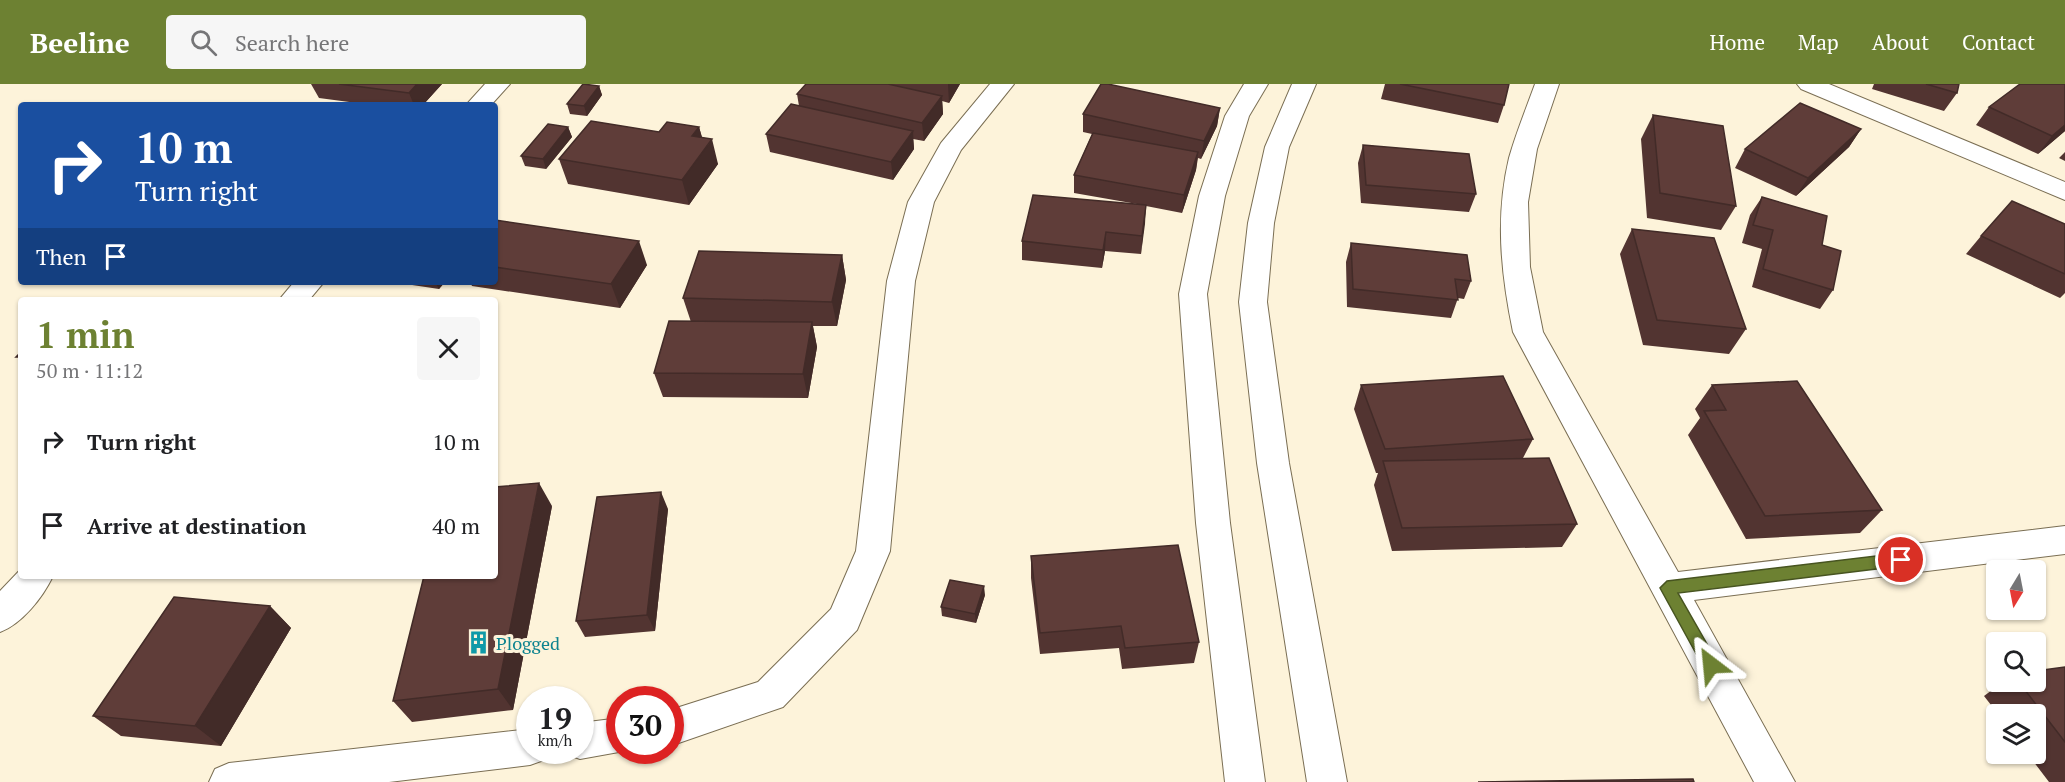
<!DOCTYPE html>
<html lang="en">
<head>
<meta charset="utf-8">
<style>
	body { margin:0; font-family:"PT Serif",serif; background:#f6f6f6; color:#202124; height:100vh; display:flex; flex-direction:column; font-size:22px; white-space:nowrap }
	* { box-sizing:border-box; margin:0 }
	p { font-size:20px; color:#757577 }
	.icon { flex:none; width:33px; height:33px; fill:none; stroke:currentColor; stroke-width:2; stroke-linecap:round; stroke-linejoin:round }
	.map { position:relative; flex:1; overflow:hidden }
	.sheet { position:absolute; left:18px; top:213px; width:480px; height:282px; display:flex; flex-direction:column; background:#fff; border-radius:6px; box-shadow:0 2px 4px #0004 }
	.sheet>* { flex:none }
	.banner { position:absolute; left:18px; top:18px; width:480px; height:183px; border-radius:6px; box-shadow:0 2px 4px #0004; background:#1a4fa0; color:#fff; overflow:hidden }
	.needle { width:39px; rotate:190deg }
	.fabs { position:absolute; left:1986px; top:476px; display:grid; gap:12px }
	.fabs a { display:grid; place-items:center; width:60px; height:60px; border-radius:6px; background:#fff; box-shadow:0 2px 4px #0004; font-size:30px }
	.speed { position:absolute; left:516px; top:602px; display:flex; gap:12px; font-size:30px; font-weight:700; text-align:center }
	.speed>* { display:grid; place-content:center; width:78px; height:78px; border-radius:50%; background:#fff; box-shadow:0 2px 4px #0004; line-height:1 }
	.speed small { font-size:15px; font-weight:400 }
	.speed .limit { border:9px solid #d22; background:#fff; color:#111 }
	.pin { position:absolute; display:grid; place-items:center; width:51px; height:51px; color:#fff; margin:-26px; border:3px solid #fff; border-radius:50%; box-shadow:0 2px 6px #0007 }
	.me { position:absolute; width:66px; margin:-33px; rotate:331deg; stroke-linejoin:round; filter:drop-shadow(0 0 4px #0008) }
	.turn { display:flex; align-items:center; gap:21px; height:126px; padding:0 18px; font-size:27px }
	.turn .icon { width:78px; height:78px; stroke-width:2.5 }
	.turn b { display:block; font-size:42px; line-height:51px }
	.then { display:flex; align-items:center; height:57px; padding:0 18px; background:#0003; gap:12px; font-size:22px }
	.round { display:grid; place-items:center; flex:none; width:63px; height:63px; border-radius:6px; background:#f6f6f6 }
	.head { display:flex; align-items:center; justify-content:space-between; height:102px; padding:0 18px }
	h1 { font-size:36px; font-weight:600; line-height:45px; color:#6d8132 }
	ul { padding:0; list-style:none }
	li { display:flex; align-items:center; gap:18px; height:84px; padding:0 18px }
	li div { flex:1 }
	li b { display:block; font-size:22px }
	li em { font-style:normal }
	header { display:flex; align-items:center; gap:36px; box-sizing:border-box; height:84px; padding:0 30px; background:#6d8132; color:#fff }
	header strong { font-size:28px }
	nav { display:flex; gap:33px; margin-inline-start:auto; font-size:21px }
	.search { width:420px; height:54px; background:#f6f6f6; display:flex; align-items:center; gap:15px; box-sizing:border-box; padding:0 21px; border-radius:6px; color:#757577; font-size:22px }
	.map>svg:first-child { display:block }
	.lines { fill:none; stroke-linecap:round; stroke-linejoin:round }
	.street-casing { stroke:#7a6e53; stroke-width:2 }
	.street { fill:#fff; fill-rule:evenodd }
	.wall { fill:#523431 }
	.shaded-wall { fill:#422b28 }
	.building { fill:#5f3d39; stroke:#422b28; stroke-width:1.5 }
	.route { fill:#6d8132; stroke:#475420; stroke-width:1.5 }
	.labels { text-anchor:middle; dominant-baseline:central; stroke-width:6; stroke-linejoin:round; paint-order:stroke }
	.culture-label { font-size:18px; fill:#0d838f; stroke:#fdf3da; text-anchor:start }
</style>
</head>
<body>
<header>
<strong>Beeline</strong>
<div class="search"><svg class="icon" aria-label="search" viewBox="0 0 24 24"><circle cx="10" cy="10" r="6"/><path d="M15 15l6 6"/></svg>Search here</div>
<nav><a>Home</a><a>Map</a><a>About</a><a>Contact</a></nav>
</header>
<div class="map">
<svg width="2065" height="698" viewBox="0 0 2065 698">
	<rect width="100%" height="100%" fill="#fdf3da"/>
	<g class="lines">
		<defs>
			<path id="street" d="M485 0H510L491 21H466Z
				M990 0H1014L961 66 934 118 915 197 890 467 857 546 783 623 670 662V626L758 598 831 525 856 467 887 197 908 118 941 59Z
				M1244 0H1268L1249 32 1225 112 1207 210 1230 439 1265 698H1225L1196 439 1179 210 1199 112 1225 32Z
				M1292 0H1316L1289 63 1274 139 1267 218 1289 379 1347 698H1307L1257 379 1239 218 1248 139 1265 63Z
				M1535 0H1559L1537 65 1528 118 1530 183 1543 248 1678 488 2065 442V470L1694 516 1795 698H1754L1513 248C1501 190 1495 133 1509 74 1516 49 1526 25 1535 0Z
				M1797 0H1829L2065 98V116L1801 5Z
				M294 198H324L309 216H279Z
				M21 485V492H53C43 513 22 540 0 548V507Z
				M620 634V666H630L580 675 566 670 565 666H580V639Z
				M530 645V666H548L544 676 530 681 389 698H209L215 685 229 679Z"/>
		</defs>
		<use href="#street" class="street-casing"/>
		<use href="#street" class="street"/>
	</g>
	<path class="wall" d="M311 0H442L423 21H372L319 14Z
		M890 0H960L949 19 942 17 943 30 924 57 913 55 914 65 893 96 770 68 766 50 799 22 797 10Z
		M1385 0H1509L1504 21 1498 39 1381 15Z
		M1874 0H1959L1957 9 1944 27 1872 5Z
		M2065 0V47L2038 70 1976 41 1989 23Z
		M599 2 602 11 587 32 570 30 567 20Z
		M1220 24 1217 42 1201 75 1198 74 1196 86 1182 129 1146 122 1141 170 1105 167 1102 184 1022 176V157L1137 120 1074 109V91L1092 50 1083 48V30Z
		M1653 31 1736 122 1721 146 1647 134 1641 55Z
		M568 43 572 53 546 85 525 82 521 72Z
		M699 43 702 53 718 80 689 121 568 100 559 75 659 48Z
		M1861 45 1849 63 1796 112 1735 84 1745 65Z
		M1363 61 1476 110 1469 128 1361 119 1358 79Z
		M2065 68V77L2059 74Z
		M1762 113 1822 161 1833 206 1820 225 1752 203 1762 165 1742 159 1750 131Z
		M495 136 647 181 620 224 472 202 470 198H495Z
		M2065 140V209L2060 214 1966 170 1981 152Z
		M1632 145 1746 245 1729 270 1643 261 1620 170Z
		M1351 159 1471 197 1464 215 1458 214 1451 234 1347 223 1346 178Z
		M842 171 846 196 837 242H813L817 263 808 314 663 313 654 289 691 238 683 214Z
		M392 198H445L439 205Z
		M1361 301 1533 355 1523 374 1577 440 1562 463 1392 467 1374 401 1378 389H1376L1354 325Z
		M1712 301 1882 426 1860 449 1746 455 1688 351 1700 334 1695 325Z
		M552 422 513 626 412 638 393 617Z
		M668 425 655 547 585 553 576 537Z
		M1031 472 1199 558 1194 579 1122 585 1119 564 1040 570 1031 494Z
		M985 511 976 539 942 532 941 523Z
		M270 522 291 544 221 662 121 652 93 632Z
		M2065 583V698H2049L2027 669H2036V630H1998L1984 612 2004 597H2036Z"/>
	<path class="shaded-wall" d="M417 0H442L423 21H414L409 9Z
		M948 0H960L949 19 948 1Z
		M599 2 602 11 587 32 584 22Z
		M942 12 943 30 924 57 922 39Z
		M1220 24 1217 42 1201 75 1204 57Z
		M2065 41V47L2038 70 2052 52Z
		M568 43 572 53 546 85 543 75Z
		M699 43 705 65 712 55 718 80 689 121 682 96 692 52Z
		M1861 45 1849 63 1796 112 1808 94Z
		M913 47 914 65 893 96 891 78Z
		M1198 68 1196 86 1182 129 1184 111Z
		M1146 121 1145 140 1141 170 1142 152Z
		M1106 148 1105 167 1102 184 1103 166Z
		M639 157 647 181 620 224 611 200Z
		M842 171 846 196 837 242 832 218Z
		M435 198H445L439 205Z
		M812 238 817 263 808 314 803 290Z
		M539 399 552 422 513 626 498 605Z
		M661 408 668 425 655 547 647 531Z
		M984 502 985 511 976 539 975 530Z
		M270 522 291 544 221 662 195 642Z"/>
	<path class="building" d="M339 0H417L409 9Z
		M583 0 599 2 584 22 567 20Z
		M806 0H888L942 12 922 39 797 10Z
		M1101 0H1108L1220 24 1204 57 1083 30Z
		M1400 0H1509L1504 21Z
		M1926 0H1959L1957 9Z
		M2020 0H2065V41L2052 52 1989 23Z
		M1800 19 1861 45 1808 94 1745 65Z
		M791 20 913 47 891 78 766 50Z
		M1653 31 1723 42 1736 122 1660 109Z
		M591 37 659 48 667 38 699 43 692 52 712 55 682 96 559 75Z
		M548 40 568 43 543 75 521 72Z
		M1093 49 1198 68 1184 111 1074 91Z
		M1363 61 1469 70 1476 110 1366 101Z
		M1033 111 1146 121 1142 152 1106 148 1103 166 1022 157Z
		M1762 113 1827 132 1822 161 1841 167 1833 206 1763 185 1773 146 1753 141Z
		M2012 117 2065 140V190L1981 152Z
		M495 136 639 157 611 200 495 183Z
		M1632 145 1714 154 1746 245 1657 236Z
		M1351 159 1467 171 1471 197 1455 195 1458 216 1353 205Z
		M699 167 842 171 832 218 683 214Z
		M669 237 812 238 803 290 654 289Z
		M21 268V273H16Z
		M1503 292 1533 355 1385 365 1361 301Z
		M1797 297 1882 426 1765 432 1704 327 1726 326 1712 301Z
		M1549 374 1577 440 1402 444 1383 377Z
		M539 399 498 605 393 617 424 492H495V403Z
		M661 408 647 531 576 537 597 413Z
		M1178 461 1199 558 1125 564 1121 542 1040 549 1031 472Z
		M950 496 984 502 975 530 941 523Z
		M174 513 270 522 195 642 93 632Z
		M2065 583V658L2018 597H2036V587Z
		M1693 695 1694 698H1478Z"/>
	<path class="route" d="M1901 469 1909 476 1901 482 1678 509 1719 581 1716 586 1711 588 1705 586 1660 504 1667 497Z"/>
	<defs>
		<symbol id="building-bare" viewBox="-9 -9 18 18"><path d="M-4-6H4V6H1V3H-1V6H-4ZM-2.5-4.3h1.7v1.8h-1.7ZM.8-4.3h1.7v1.8H.8ZM-2.5-1h1.7V.8h-1.7ZM.8-1h1.7V.8H.8Z" fill="#0f9aa8" stroke="#fdf3da" stroke-width="2.5" paint-order="stroke"/></symbol>
	</defs>
	<g fill-rule="evenodd">
		<use href="#building-bare" x="462" y="542" width="33" height="33"/>
	</g>
	<g class="labels">
		<g class="culture-label">
			<text x="496" y="559">Plogged</text>
		</g>
	</g>
</svg>
<div class="fabs">
<a><svg class="needle" viewBox="-14 -14 28 28"><path d="M0-13l5 13h-10z" fill="#e53935"/><path d="M0 13l5-13h-10z" fill="#757577"/></svg></a>
<a><svg class="icon" aria-label="search" viewBox="0 0 24 24"><circle cx="10" cy="10" r="6"/><path d="M15 15l6 6"/></svg></a>
<a><svg class="icon" aria-label="layers" viewBox="0 0 24 24"><path d="M12 4l9 5-9 5-9-5zM3 14l9 5 9-5"/></svg></a>
</div>
<div class="speed"><div>19<small>km/h</small></div><div class="limit">30</div></div>
<div class="pin" style="left:1901px;top:476px;background:#d93025"><svg class="icon" aria-label="arrive" viewBox="0 0 24 24"><path d="M6 21V4h12l-3 4 3 4H6"/></svg></div>
<svg class="me" style="left:1711px;top:581px" viewBox="-20 -20 40 40"><path d="M0-17L14 15 0 8-14 15z" fill="#6d8132" stroke="#fff" stroke-width="4"/></svg>
<div class="banner">
<div class="turn"><svg class="icon" aria-label="right" viewBox="0 0 24 24"><path d="M7 20v-9h11M14 6l5 5-5 5"/></svg><div><b>10 m</b>Turn right</div></div>
<div class="then">Then<svg class="icon" aria-label="arrive" viewBox="0 0 24 24"><path d="M6 21V4h12l-3 4 3 4H6"/></svg></div>
</div>
<section class="sheet">
<div class="head"><div><h1>1 min</h1><p>50 m · 11:12</p></div><a class="round"><svg class="icon" aria-label="close" viewBox="0 0 24 24"><path d="M6 6l12 12M18 6L6 18"/></svg></a></div>
<ul>
<li><svg class="icon" aria-label="right" viewBox="0 0 24 24"><path d="M7 20v-9h11M14 6l5 5-5 5"/></svg><div><b>Turn right</b></div><em>10 m</em></li>
<li><svg class="icon" aria-label="arrive" viewBox="0 0 24 24"><path d="M6 21V4h12l-3 4 3 4H6"/></svg><div><b>Arrive at destination</b></div><em>40 m</em></li>
</ul>
</section>
</div>
</body>
</html>
